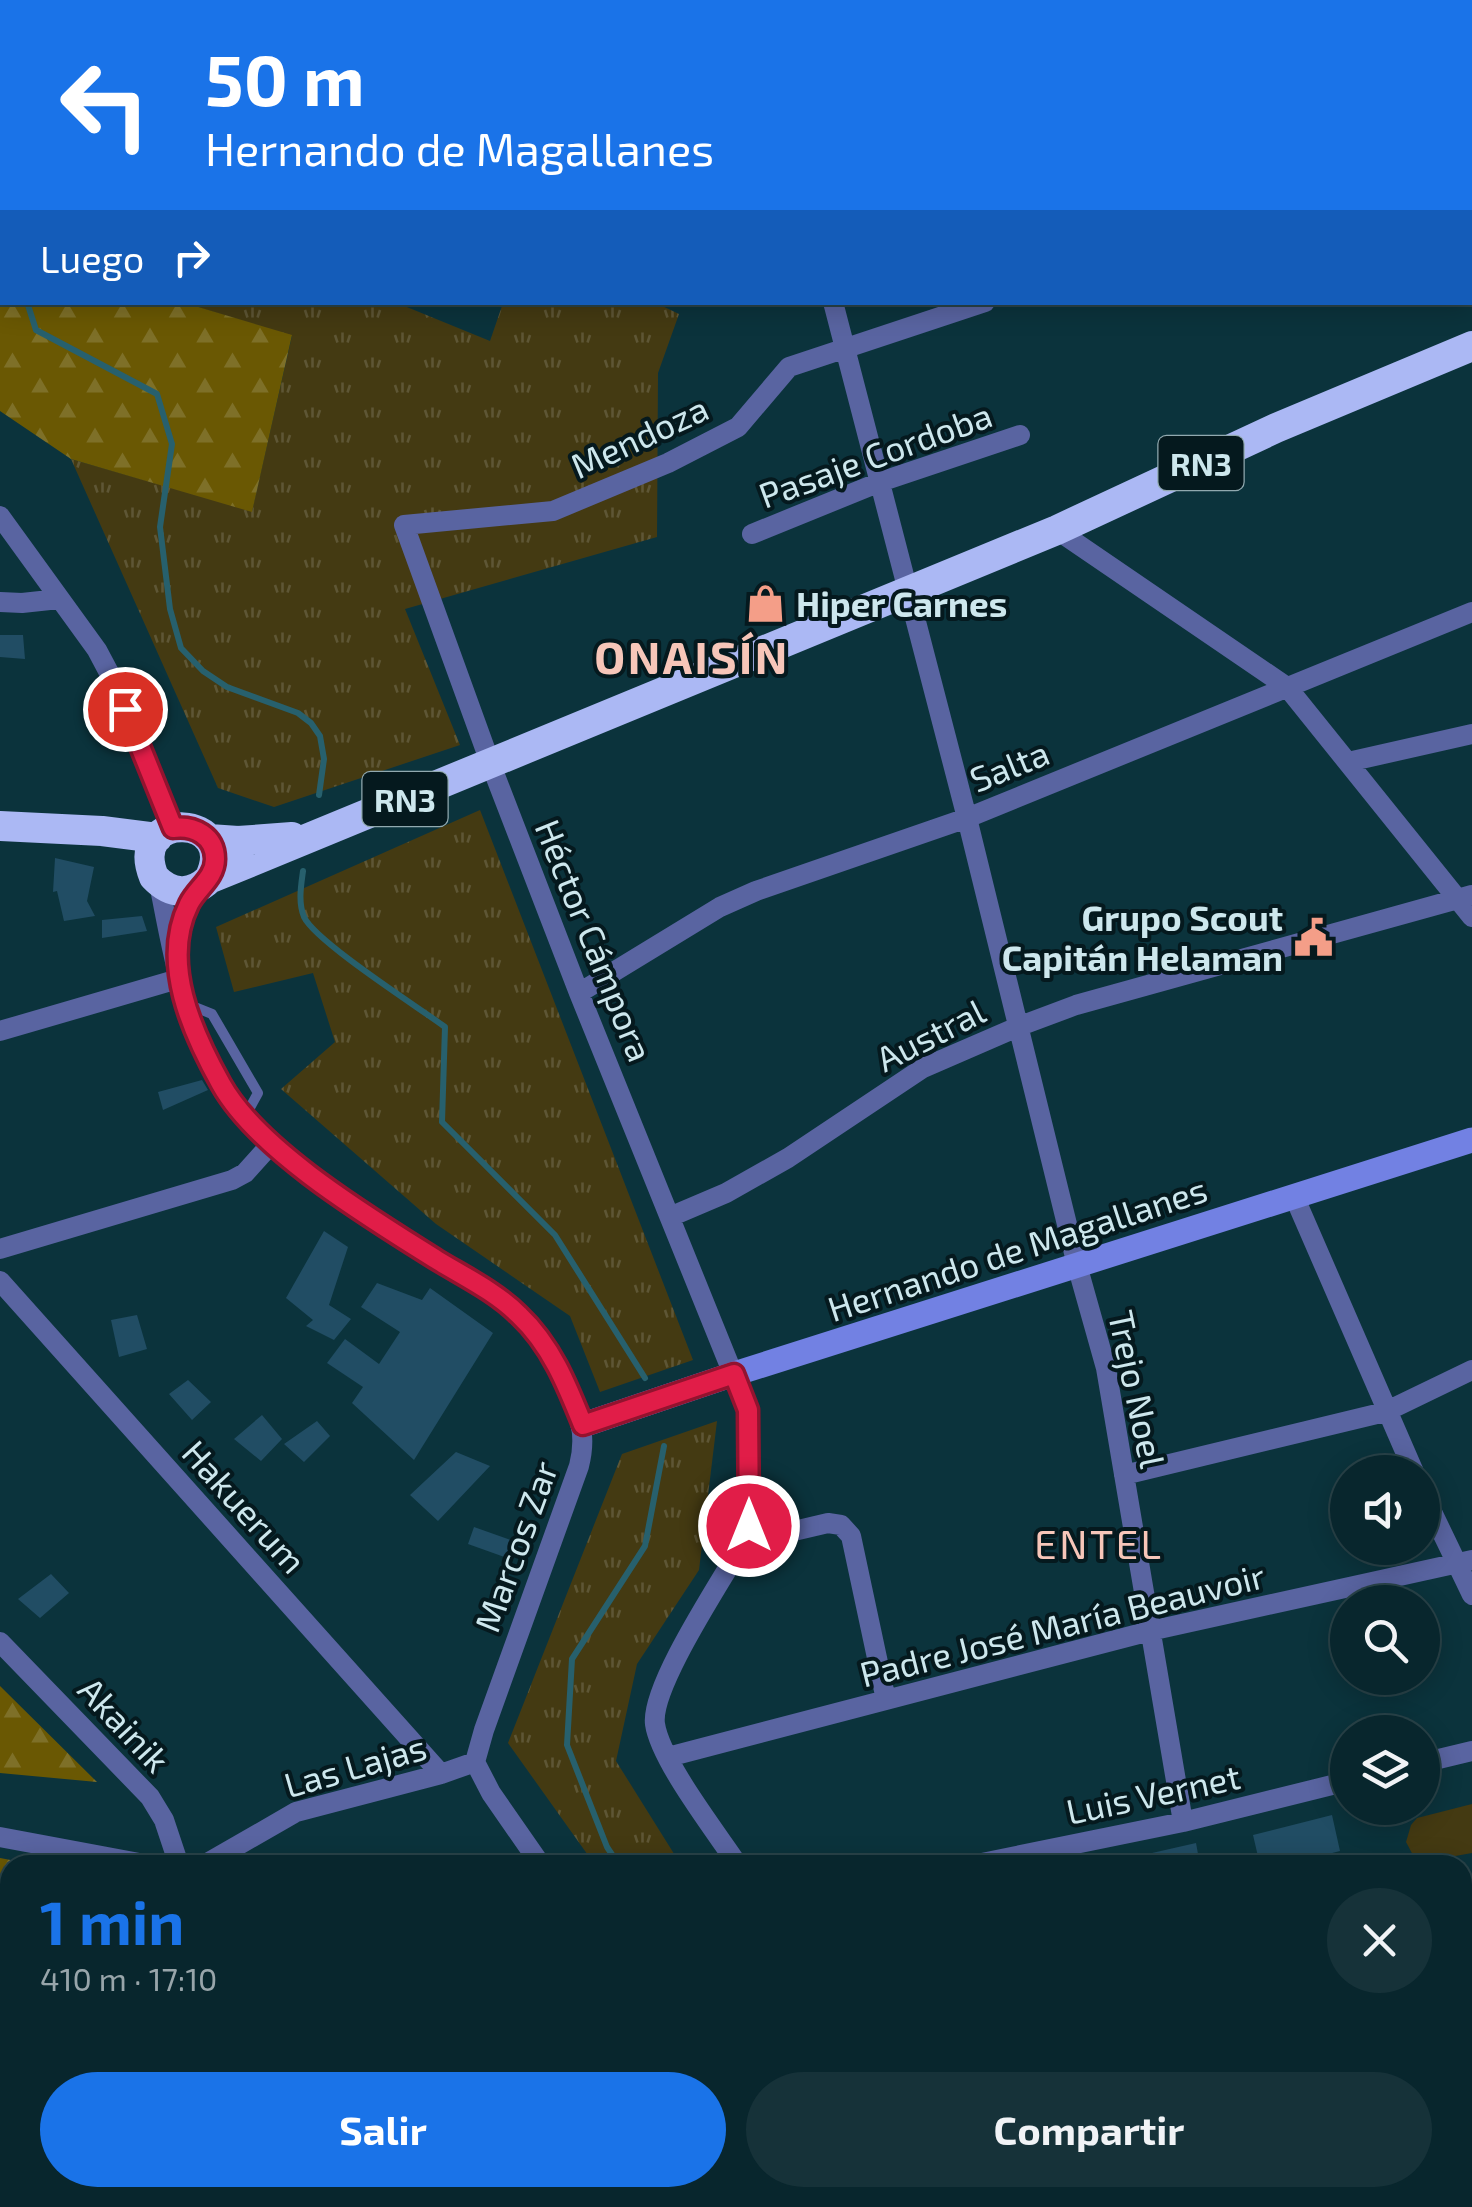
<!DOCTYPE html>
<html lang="es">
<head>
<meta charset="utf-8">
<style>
	body { margin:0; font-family:"Exo 2",sans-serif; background:#163239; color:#f1f3f6; height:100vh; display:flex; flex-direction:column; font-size:38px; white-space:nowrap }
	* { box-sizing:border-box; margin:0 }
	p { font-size:32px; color:#98a5aa }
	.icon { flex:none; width:55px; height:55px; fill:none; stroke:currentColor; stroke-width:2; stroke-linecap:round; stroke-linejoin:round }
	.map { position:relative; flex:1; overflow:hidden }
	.drawer { position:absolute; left:0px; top:1855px; width:1472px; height:352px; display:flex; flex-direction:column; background:#08262d; border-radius:30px 30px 0 0; box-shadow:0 5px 25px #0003,0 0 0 2px #294349 }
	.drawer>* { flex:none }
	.top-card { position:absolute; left:0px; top:0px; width:1472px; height:305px; box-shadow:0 5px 25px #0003,0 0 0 2px #294349; background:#1a73e8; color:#fff; overflow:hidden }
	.buttons { position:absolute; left:1330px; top:1455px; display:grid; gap:20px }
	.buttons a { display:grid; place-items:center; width:110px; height:110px; border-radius:50%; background:#08262d; box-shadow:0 5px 25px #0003,0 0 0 2px #294349; font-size:50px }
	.pin { position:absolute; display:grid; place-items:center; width:85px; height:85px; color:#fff; margin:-42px; border:5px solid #fff; border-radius:50%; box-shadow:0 2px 10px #0007 }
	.me { position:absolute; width:110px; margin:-55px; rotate:0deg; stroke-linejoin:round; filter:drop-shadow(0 0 8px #0008) }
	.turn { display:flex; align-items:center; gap:35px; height:210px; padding:0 40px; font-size:45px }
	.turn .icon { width:130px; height:130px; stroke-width:2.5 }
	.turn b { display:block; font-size:70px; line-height:85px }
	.then { display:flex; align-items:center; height:95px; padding:0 40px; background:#0003; gap:20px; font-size:38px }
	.round { display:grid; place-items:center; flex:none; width:105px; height:105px; border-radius:52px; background:#163239 }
	.headline { display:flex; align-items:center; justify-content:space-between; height:170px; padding:0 40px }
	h1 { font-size:60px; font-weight:700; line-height:75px; color:#1a73e8 }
	.action { display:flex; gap:20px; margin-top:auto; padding:20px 40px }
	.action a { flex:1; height:115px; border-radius:60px; background:#1a73e8; color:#fff; font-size:40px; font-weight:700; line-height:115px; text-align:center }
	.action a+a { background:#163239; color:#f1f3f6 }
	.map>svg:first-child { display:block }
	.grass { fill:url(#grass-tufts) }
	.forest { fill:url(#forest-firs) }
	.green { fill:#443a12 }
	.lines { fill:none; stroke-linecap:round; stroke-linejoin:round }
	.stream { stroke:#27606d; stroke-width:6 }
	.building { fill:#214d64 }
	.lane { stroke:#5964a1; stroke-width:10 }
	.street { stroke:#5964a1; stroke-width:20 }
	.secondary { stroke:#7281e3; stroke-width:25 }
	.highway { stroke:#abb8f4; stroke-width:30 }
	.route-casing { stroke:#92132f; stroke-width:25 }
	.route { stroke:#e11d48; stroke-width:18 }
	.labels { text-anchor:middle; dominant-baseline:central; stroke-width:8; stroke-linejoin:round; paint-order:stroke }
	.shield { fill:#05191e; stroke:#91a9af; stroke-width:2.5 }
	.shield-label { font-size:32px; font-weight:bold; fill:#cde7ed }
	.street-label { font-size:35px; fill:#cde7ed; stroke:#05191e }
	.poi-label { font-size:35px; font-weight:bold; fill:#cde7ed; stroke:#05191e; text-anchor:start }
	.quarter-label { font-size:40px; letter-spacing:2.5px; fill:#f7c6b9; stroke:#05191e }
	.district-label { font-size:45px; font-weight:bold; letter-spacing:2.5px; fill:#f7c6b9; stroke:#05191e }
</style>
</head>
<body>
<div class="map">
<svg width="1472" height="2207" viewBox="0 0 1472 2207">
	<defs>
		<pattern id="grass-tufts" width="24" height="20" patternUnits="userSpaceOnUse" patternTransform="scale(2.5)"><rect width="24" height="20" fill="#443a12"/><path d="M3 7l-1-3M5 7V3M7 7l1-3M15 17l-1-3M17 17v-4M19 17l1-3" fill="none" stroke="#5e5635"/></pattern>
		<pattern id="forest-firs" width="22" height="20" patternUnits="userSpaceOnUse" patternTransform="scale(2.5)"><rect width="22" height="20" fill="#6a5803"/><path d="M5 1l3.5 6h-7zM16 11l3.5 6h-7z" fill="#7e7028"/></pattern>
	</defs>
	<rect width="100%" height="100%" fill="#0b333c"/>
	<path class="grass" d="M185 303H397L490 341 503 303H656L679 314 658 373 657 537 405 609 460 745 274 807 218 788 71 459 252 511 292 336Z
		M480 810 693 1360 600 1392 570 1316 436 1224 281 1089 335 1042 313 973 234 992 216 927Z
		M717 1421 699 1570 637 1664 616 1761 681 1865H595L508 1743 622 1454Z
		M816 2198H943L951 2207H822Z"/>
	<path class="forest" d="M0 107 2 302 185 303 292 335 252 512 71 459 0 411Z
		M0 1686 97 1782 0 1773Z
		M0 1858 37 1865H10V1975L0 1972Z"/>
	<path class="green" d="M1472 1804V1853L1433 1860 1414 1857 1406 1842 1411 1825 1417 1818Z"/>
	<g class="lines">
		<path class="stream" d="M0 183 2 186
			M27 302 36 330 157 394 172 444 160 527 170 609 181 648 203 671 227 687 298 713 311 723 320 736 324 759 319 795
			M303 871C301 886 298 902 304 917 316 942 418 1007 445 1027L442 1122 555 1235 645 1378
			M619 1865 607 1847 567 1745 572 1659 645 1546 664 1446
			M862 2198 872 2207"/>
	</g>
	<path class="building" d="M0 635H23L25 659 0 657Z
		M55 858 94 867 87 901 95 916 64 921 57 891 53 892Z
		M142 916 147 931 102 938V920Z
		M202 1080 208 1090 163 1110 158 1092Z
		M324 1231 348 1247 329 1305 351 1319 334 1340 306 1326 313 1320 286 1298Z
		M377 1283 422 1300 430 1288 493 1333 414 1460 352 1403 363 1387 327 1363 345 1339 379 1364 400 1332 361 1307Z
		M137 1315 147 1349 119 1357 111 1320Z
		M188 1380 211 1402 192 1420 169 1394Z
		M262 1415 282 1439 261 1461 234 1439Z
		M317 1421 330 1436 304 1462 284 1444Z
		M456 1452 490 1466 438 1521 410 1495Z
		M474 1527 519 1543 513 1560 468 1544Z
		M51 1574 69 1593 40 1618 18 1599Z
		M1332 1815 1340 1851 1285 1865H1260L1253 1835Z
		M1196 1843 1200 1865H1131L1130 1858Z"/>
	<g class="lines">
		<path class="lane" d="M187 1004 212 1014 258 1093 246 1115"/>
		<path class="street" d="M102 0 109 2
			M653 2V0
			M1247 2 1261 0
			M1470 153 1472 152
			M1470 222 1472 223
			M833 302 967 818 1077 1265 1106 1368 1183 1822
			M0 516 97 650 115 684 173 828
			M1057 530 1287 687 1472 917
			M752 534 880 482 1020 435
			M0 602 22 603 59 599
			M1348 762 1472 734
			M159 883C172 950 187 1043 230 1098 272 1151 332 1192 388 1229 439 1264 503 1288 541 1339 552 1353 559 1371 566 1386 580 1414 587 1435 579 1466L484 1730 475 1762 491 1793 541 1865
			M179 952C181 927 186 908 200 887
			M579 993 720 907 756 891 967 818 1472 612
			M0 1031 178 979
			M1294 1196 1414 1472
			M672 1216 726 1193 788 1158 923 1068 1020 1026 1076 1005 1472 895
			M0 1249 232 1180 245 1173 272 1143
			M0 1281 441 1774
			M1124 1475 1385 1412 1472 1370
			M1422 1491 1472 1595
			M743 1543 828 1523 841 1525 851 1536 886 1700
			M0 1642 150 1797 164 1820 179 1865
			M668 1757 1150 1631 1472 1560
			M1422 1763 1472 1751
			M0 1837 150 1865
			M204 1865 296 1812 441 1774 475 1762
			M738 1865C716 1832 660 1760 655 1724 650 1687 722 1580 743 1543L749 1525 748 1411 579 993 491 765 404 525 553 511 668 463 738 427 789 367 985 302
			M972 1865 1183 1822 1348 1781
			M0 2066 10 2068
			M457 2198 471 2207
			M764 2198 770 2207
			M984 2198 992 2207
			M112 2207 114 2198
			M606 2207 607 2198"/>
		<path class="secondary" d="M583 1425 734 1374 1472 1140"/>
		<path class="highway" d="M0 826 102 831 157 838
			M209 839 238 841 292 837
			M209 879C242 813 126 808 154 877 171 895 191 896 209 879L1057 530 1276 428 1472 346"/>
	</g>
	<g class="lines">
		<defs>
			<path id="route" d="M125 709 173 828C194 825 215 836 215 859 215 878 197 888 189 904 160 962 192 1032 221 1084 258 1151 372 1219 437 1260 465 1277 496 1292 519 1315 551 1345 567 1385 583 1425L734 1374 748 1410 749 1526"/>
		</defs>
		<use href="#route" class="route-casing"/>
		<use href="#route" class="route"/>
	</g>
	<defs>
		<symbol id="shop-bare" viewBox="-9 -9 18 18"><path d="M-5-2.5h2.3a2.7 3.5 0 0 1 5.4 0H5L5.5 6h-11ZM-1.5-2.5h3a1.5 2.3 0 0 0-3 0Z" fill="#f49e88" stroke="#05191e" stroke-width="2.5" paint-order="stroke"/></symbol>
		<symbol id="civic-bare" viewBox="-9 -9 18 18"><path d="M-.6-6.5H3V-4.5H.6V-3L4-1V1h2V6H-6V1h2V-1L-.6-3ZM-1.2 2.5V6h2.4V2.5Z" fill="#f49e88" stroke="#05191e" stroke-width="2.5" paint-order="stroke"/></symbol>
	</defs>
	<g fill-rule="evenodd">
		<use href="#shop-bare" x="738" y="576" width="55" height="55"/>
		<use href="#civic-bare" x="1286" y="910" width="55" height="55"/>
	</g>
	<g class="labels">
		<g class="shield">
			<rect x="1158.5" y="436" width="85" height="54" rx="8"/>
			<rect x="362.5" y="772" width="85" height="54" rx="8"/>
		</g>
		<g class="shield-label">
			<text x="1201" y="463">RN3</text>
			<text x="405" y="799">RN3</text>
		</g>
		<g class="street-label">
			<text transform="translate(639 436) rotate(-25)">Mendoza</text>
			<text transform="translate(875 454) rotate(-20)">Pasaje Cordoba</text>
			<text transform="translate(1009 765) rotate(-22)">Salta</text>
			<text transform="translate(595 940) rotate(68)">Héctor Cámpora</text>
			<text transform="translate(930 1034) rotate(-27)">Austral</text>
			<text transform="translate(1017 1248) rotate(-18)">Hernando de Magallanes</text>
			<text transform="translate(1138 1389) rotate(78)">Trejo Noel</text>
			<text transform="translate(245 1506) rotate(48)">Hakuerum</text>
			<text transform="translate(515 1546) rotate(-70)">Marcos Zar</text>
			<text transform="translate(1062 1624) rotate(-14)">Padre José María Beauvoir</text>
			<text transform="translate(125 1724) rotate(47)">Akainik</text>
			<text transform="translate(355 1765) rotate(-16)">Las Lajas</text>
			<text transform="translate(1153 1793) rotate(-12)">Luis Vernet</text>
		</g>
		<g class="poi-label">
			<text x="796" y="603">Hiper Carnes</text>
			<text x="1283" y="917" text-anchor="end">Grupo Scout<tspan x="1283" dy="40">Capitán Helaman</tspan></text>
		</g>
		<g class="quarter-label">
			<text x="1099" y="1543">ENTEL</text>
		</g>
		<g class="district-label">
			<text x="692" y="656">ONAISÍN</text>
		</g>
	</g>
</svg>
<div class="buttons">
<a><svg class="icon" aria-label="sound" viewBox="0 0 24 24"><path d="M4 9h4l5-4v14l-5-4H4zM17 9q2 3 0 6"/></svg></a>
<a><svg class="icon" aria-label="search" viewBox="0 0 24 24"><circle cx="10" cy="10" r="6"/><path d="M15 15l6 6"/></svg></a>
<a><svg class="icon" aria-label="layers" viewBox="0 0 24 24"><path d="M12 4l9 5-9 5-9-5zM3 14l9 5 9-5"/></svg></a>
</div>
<div class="pin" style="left:125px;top:709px;background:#d93025"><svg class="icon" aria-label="arrive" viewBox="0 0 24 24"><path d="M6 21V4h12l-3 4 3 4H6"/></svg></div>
<svg class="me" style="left:749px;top:1526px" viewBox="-20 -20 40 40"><circle r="17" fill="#e11d48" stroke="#fff" stroke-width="3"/><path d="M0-11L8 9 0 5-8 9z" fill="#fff"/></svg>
<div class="top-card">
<div class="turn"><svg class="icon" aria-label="left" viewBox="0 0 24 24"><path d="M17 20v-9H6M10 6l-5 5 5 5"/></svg><div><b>50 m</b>Hernando de Magallanes</div></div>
<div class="then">Luego<svg class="icon" aria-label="right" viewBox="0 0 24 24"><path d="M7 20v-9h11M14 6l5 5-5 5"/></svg></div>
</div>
<section class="drawer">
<div class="headline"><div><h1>1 min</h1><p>410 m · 17:10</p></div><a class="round"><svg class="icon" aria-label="close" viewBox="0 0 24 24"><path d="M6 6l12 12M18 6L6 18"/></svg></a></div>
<div class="action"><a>Salir</a><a>Compartir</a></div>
</section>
</div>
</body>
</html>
